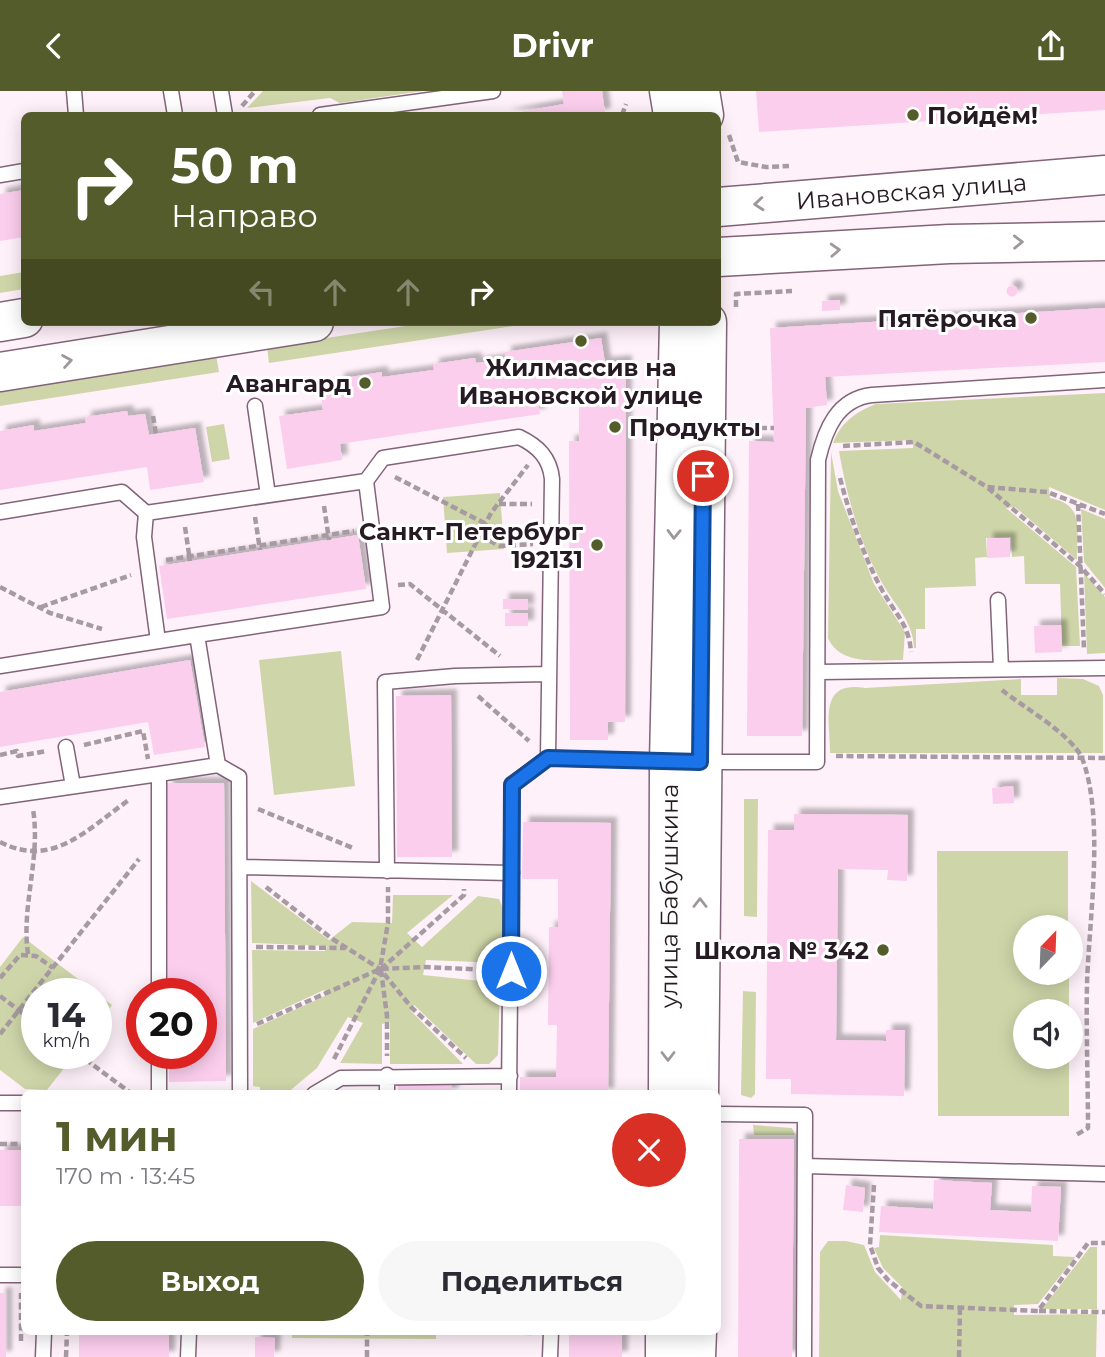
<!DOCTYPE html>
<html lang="ru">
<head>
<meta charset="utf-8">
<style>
	body { margin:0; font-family:Montserrat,sans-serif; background:#f7f7f7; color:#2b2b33; height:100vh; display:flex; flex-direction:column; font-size:26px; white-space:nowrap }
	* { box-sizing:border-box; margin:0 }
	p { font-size:23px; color:#7c7c81 }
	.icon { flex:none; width:38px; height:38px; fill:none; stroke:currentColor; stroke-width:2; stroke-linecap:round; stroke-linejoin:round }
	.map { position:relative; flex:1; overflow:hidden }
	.sheet { position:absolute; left:21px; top:999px; width:700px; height:245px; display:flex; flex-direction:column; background:#fff; border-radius:10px; box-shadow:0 4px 18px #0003 }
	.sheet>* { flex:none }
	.hud { position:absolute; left:21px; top:21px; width:700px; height:214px; border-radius:10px; box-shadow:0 4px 18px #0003; background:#555c2b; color:#fff; overflow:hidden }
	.needle { width:46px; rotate:23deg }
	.tools { position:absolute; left:1013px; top:824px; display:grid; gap:14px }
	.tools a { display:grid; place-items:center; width:70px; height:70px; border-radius:50%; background:#fff; box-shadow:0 4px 18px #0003; font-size:35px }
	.speed { position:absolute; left:21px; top:887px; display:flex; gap:14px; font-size:35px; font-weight:700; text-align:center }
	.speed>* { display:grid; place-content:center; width:91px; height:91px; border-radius:50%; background:#fff; box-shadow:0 4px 18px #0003; line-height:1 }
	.speed small { font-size:18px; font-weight:400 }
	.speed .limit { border:10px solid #d22; background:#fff; color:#111 }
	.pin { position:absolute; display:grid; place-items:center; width:60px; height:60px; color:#fff; margin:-30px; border:4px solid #fff; border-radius:50%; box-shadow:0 2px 7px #0007 }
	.me { position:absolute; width:77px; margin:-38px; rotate:0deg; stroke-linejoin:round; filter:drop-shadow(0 0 5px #0008) }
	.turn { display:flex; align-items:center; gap:24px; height:147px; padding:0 35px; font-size:32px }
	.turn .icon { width:91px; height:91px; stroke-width:2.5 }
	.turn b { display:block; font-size:49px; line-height:60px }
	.lanes { display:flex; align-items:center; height:66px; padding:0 35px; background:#0003; justify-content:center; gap:35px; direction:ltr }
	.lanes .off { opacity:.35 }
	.round { display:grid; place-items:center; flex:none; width:74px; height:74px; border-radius:37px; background:#f7f7f7 }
	.overview { display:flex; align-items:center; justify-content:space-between; height:119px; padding:0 35px }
	h1 { font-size:42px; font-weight:700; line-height:52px; color:#555c2b }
	.button { display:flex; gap:14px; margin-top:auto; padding:14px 35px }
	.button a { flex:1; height:80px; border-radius:42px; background:#555c2b; color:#fff; font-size:28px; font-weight:700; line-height:80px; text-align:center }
	.button a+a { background:#f7f7f7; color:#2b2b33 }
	header { display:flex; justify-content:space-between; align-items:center; height:91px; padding:0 35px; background:#555c2b; color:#fff; font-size:32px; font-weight:700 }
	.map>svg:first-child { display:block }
	.green { fill:#ced6a9 }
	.building { fill:#fbceed; filter:url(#shadow) }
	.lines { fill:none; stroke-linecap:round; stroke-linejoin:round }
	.lane-casing { stroke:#816478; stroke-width:17 }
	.secondary-casing { stroke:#816478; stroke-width:41 }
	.primary-casing { stroke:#816478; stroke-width:41 }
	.path { stroke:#a79aa2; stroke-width:4.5; stroke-dasharray:7 3.5; stroke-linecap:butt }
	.lane { stroke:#fff; stroke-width:14 }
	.secondary { stroke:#fff; stroke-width:38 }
	.primary { stroke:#fff; stroke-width:38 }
	.oneway { stroke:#9e989c }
	.route-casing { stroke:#114b97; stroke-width:18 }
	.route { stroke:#1a73e8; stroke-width:12 }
	.poi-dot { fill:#555c2b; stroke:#fff; stroke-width:2.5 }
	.labels { text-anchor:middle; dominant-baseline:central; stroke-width:6; stroke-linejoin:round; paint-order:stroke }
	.poi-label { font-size:24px; font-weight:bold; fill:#271b23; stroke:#fff; text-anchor:end }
	.street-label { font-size:24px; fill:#271b23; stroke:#fff }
</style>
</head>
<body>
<header><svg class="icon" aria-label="back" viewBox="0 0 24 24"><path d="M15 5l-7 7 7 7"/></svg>Drivr<svg class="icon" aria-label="share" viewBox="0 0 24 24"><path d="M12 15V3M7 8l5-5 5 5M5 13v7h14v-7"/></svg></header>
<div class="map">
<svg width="1105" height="1266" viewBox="0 0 1105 1266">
	<defs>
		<filter id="shadow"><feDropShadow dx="6" dy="-6" stdDeviation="2" flood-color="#0004"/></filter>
	</defs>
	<rect width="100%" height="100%" fill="#fff1fa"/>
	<path class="green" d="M263 0H423L340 12 330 7 247 17Z
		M24 181V198L0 202V185Z
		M432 231H519L520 234 269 272 267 256Z
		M216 264 219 281 0 315V297Z
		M1105 302V419L1049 396 1050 407C1086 414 1076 439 1077 469L1015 416 1006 417 1076 476 1080 555H1062L1060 493H1025L1024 465 1012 466 1011 446 986 447 987 466 975 467 976 495 925 497V538H916V557H914C913 529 894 514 881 490 860 453 846 402 839 360L913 357V349L833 352C841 331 856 321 876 313Z
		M224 333 230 368 212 371 206 336Z
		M831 361 838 400 874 493 905 541 903 569C878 569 840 575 828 547Z
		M500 402 504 458 447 462 443 406Z
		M1081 418 1105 428V497L1084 471Z
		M1084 482 1105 506V562L1087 563Z
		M341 560 355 695 274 704 259 569Z
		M1057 587 1083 588 1099 595 1103 604V662H830C830 631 818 589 865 597L1021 588V604H1057Z
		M744 708H758L757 826 744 825Z
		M937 760H1068V836H1026V882H1069V920H1026V966H1069V1025H938Z
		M251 790 329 849 352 831 392 832 393 804H453L407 842 422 856 478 805 499 808 503 817 501 872 426 869 423 884 500 892 498 964 489 973H476L414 914 410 919 463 973H390V931L382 933V973L340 972 363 932 348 926 317 977 286 1003H260V996L253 995V938L327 904 324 899 253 932 252 859 325 860 327 855 252 852Z
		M23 846 112 914 96 935V903H37V962L75 963 47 999 25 998 0 979V876Z
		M743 900 756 901 755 1003 751 1007 741 1004Z
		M753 1034 792 1037 795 1044H754Z
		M880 1144 1053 1154V1165L1075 1166 1038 1213 1014 1214V1224L1097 1223 1096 1266H819L820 1161 828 1150H846L864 1154 875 1181 901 1209 902 1196 883 1177 874 1157 879 1156Z
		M1090 1156H1097V1218H1042Z
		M292 1241H436V1248L292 1247Z"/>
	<path class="building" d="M562 0H602L605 22 601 24H504L564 13Z
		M756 0H1105V19L759 41Z
		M24 99V146L0 150V103Z
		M1006.5 200a5.5 5.5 0 1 1 11 0a5.5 5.5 0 1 1-11 0Z
		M840 209V219L822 220V210Z
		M1105 217V271L825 286 827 314 806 317 802 645H747L749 350 774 351 770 237Z
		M601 247 605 272 626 270 625 631H608V649H570L569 350H579V306L538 312 540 323 340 353 342 369 287 378 279 325 323 319 320 296 339 293 338 288 382 281V286L434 279 433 273 475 267 476 272 506 268 505 261Z
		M127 320 128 325 145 323 149 344 195 337 204 391 150 399 147 376 0 399V340L34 334V340L86 332 85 326Z
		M358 444 366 498 167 528 159 475Z
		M987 447H1010V466L987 467Z
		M503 508H528V519L503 518Z
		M505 522H528V535H505Z
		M1061 534 1062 561 1035 562 1034 535Z
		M190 569 205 656 154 664 148 631 0 656V601Z
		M451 604 452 766H397L396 605Z
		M167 692H224L226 990 169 991V962H201V903H168Z
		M1013 695 1014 712 993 713 992 697Z
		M794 723 908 724 907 790 887 789 888 779 838 778 836 949 886 950V939H905L904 1005 791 1003V988H766L768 739H794Z
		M523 731 611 732 608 1003H520V986H556L557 934H548L549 836H558V788H522Z
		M398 992H452V1003H398Z
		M739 1048H794L792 1266H738Z
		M0 1059H24V1115H0Z
		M934 1089 992 1092 990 1119 1031 1121 1032 1095 1061 1096 1058 1150 879 1141 881 1115 933 1118Z
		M846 1094 865 1097 863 1121 843 1119Z
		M0 1202H6V1266H0Z
		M79 1241H169V1266H79Z
		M569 1241H622V1266H569Z
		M255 1246 275 1247 274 1266H255Z"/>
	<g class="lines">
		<defs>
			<path id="lane" d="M74 0 76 24
				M171 0 175 24
				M221 0 225 24
				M320 24 493 0
				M0 84 24 80
				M255 315 268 404
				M0 421 122 401 146 422 366 390 383 367 519 346C538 355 550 367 552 388L548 667
				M146 422 144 446 158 550
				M998 509 1001 578
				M0 575 197 544
				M819 581 1105 577
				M66 656 73 695
				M703 671H817L818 369C825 339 837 308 872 304L1105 289
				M159 683 218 674
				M0 706 159 683V903
				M241 776 512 782
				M387 780 385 591 455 585 549 583
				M387 984V1003
				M159 1003V962
				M240 1003 239 686 218 674 197 544 382 516 366 390
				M314 1003 341 987 510 985
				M509 1003 512 693 548 667 668 670
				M0 1012H24
				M718 1023 805 1024 804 1266
				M805 1075 1105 1083
				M0 1184H24
				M43 1266 44 1241
				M188 1266 189 1241
				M550 1266 551 1241"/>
			<g id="secondary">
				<path d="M669 0 673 24"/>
				<path d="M700 0 704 24"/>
				<path id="s1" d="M668 1003 669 670 679 231"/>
				<path d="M699 1003 707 231"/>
				<path d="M665 1266V1241"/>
				<path d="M696 1266 697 1241"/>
			</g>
			<g id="primary">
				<path id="s2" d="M718 116 1105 84"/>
				<path d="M718 166 949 153 1105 150"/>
				<path d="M0 231 24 227"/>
				<path d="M0 281 314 231"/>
			</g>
		</defs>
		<use href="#lane" class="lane-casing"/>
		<use href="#secondary" class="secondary-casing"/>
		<use href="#primary" class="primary-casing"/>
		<path class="path" d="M242 15 255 0
			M622 24 626 13
			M729 44 738 71 766 76 789 75
			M736 216V203L792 200
			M153 325 156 343
			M739 337H774
			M843 355 914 351 987 396 1047 401 1105 423
			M395 386 486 433
			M840 387C850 425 863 464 882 499 895 523 909 533 911 561
			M988 397 1080 475 1105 503
			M499 413H532
			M1078 413 1084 559
			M324 415 329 449
			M255 426 260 459
			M185 436 190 470
			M480 445 500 455 533 453
			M166 469 354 440
			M398 494 410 493 500 565
			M0 496 50 522 102 538
			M41 516 131 484
			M417 569 491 422 528 374
			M1002 599C1023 616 1071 643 1082 667 1105 727 1089 827 1087 893 1086 941 1088 989 1088 1037L1076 1044
			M478 605 529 650
			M84 654 143 640 148 668
			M0 664 17 660 18 665 47 660
			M836 665 1105 667
			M258 718 353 757
			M0 751C53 778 87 738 129 709
			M266 796 331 847 380 878 412 917 466 967
			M256 856 345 857
			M28 863C21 814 41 768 33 718
			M381 878 464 804V798
			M381 879 387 925V965
			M0 887 20 864 36 865 53 877
			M0 905 37 933
			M257 933 380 878 424 876 492 879
			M0 943 139 768
			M77 962 132 1003
			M334 968 380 878 388 832V796
			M0 1053H24
			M874 1094 870 1154 878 1177 888 1189 921 1215 1038 1220 1088 1152H1105
			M1039 1220 1105 1221
			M472 1241 534 1242
			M21 1250V1202
			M66 1266 67 1241
			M367 1266V1241
			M959 1266 960 1217"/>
		<use href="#lane" class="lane"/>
		<use href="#secondary" class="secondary"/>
		<use href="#primary" class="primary"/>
	</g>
	<defs><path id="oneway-chevron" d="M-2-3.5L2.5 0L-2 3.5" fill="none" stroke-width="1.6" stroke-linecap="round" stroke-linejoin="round" transform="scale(1.75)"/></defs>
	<g class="oneway">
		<use href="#oneway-chevron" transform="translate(759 113) rotate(175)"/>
		<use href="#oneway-chevron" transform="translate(1018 151) rotate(-1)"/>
		<use href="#oneway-chevron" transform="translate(835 159) rotate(-3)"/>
		<use href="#oneway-chevron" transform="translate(67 270) rotate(-9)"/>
		<use href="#oneway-chevron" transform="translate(674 443) rotate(91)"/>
		<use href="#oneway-chevron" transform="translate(700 812) rotate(-90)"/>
		<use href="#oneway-chevron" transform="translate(668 965) rotate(90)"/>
	</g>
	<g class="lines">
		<defs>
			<path id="route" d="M511 880 512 694 548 667 700 671 703 385"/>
		</defs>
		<use href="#route" class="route-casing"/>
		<use href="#route" class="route"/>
	</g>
	<g class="poi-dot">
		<circle cx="913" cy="24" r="7"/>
		<circle cx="1031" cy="227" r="7"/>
		<circle cx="581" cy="250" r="7"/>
		<circle cx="365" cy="292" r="7"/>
		<circle cx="615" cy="336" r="7"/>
		<circle cx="597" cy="454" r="7"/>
		<circle cx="883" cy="859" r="7"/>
	</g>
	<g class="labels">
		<g class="poi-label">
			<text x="927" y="24" text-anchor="start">Пойдём!</text>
			<text x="1017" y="227">Пятёрочка</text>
			<text x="581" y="276" text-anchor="middle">Жилмассив на<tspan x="581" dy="28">Ивановской улице</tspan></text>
			<text x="351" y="292">Авангард</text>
			<text x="629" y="336" text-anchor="start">Продукты</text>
			<text x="583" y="440">Санкт-Петербург<tspan x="583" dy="28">192131</tspan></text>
			<text x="869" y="859">Школа № 342</text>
		</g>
		<g class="street-label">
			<text stroke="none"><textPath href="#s2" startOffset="194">Ивановская улица</textPath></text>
			<text stroke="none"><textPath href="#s1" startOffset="198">улица Бабушкина</textPath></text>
		</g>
	</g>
</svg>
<div class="tools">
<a><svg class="needle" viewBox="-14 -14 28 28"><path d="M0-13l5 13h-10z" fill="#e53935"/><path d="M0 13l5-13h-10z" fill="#7c7c81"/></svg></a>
<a><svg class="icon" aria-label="sound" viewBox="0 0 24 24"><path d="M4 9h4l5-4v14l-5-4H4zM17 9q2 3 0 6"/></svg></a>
</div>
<div class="speed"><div>14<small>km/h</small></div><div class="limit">20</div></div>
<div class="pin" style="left:703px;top:385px;background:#d93025"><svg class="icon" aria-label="arrive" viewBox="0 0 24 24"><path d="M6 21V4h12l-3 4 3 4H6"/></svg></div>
<svg class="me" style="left:511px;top:880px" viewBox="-20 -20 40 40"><circle r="17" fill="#1a73e8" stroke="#fff" stroke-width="3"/><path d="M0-11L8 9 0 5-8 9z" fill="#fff"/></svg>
<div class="hud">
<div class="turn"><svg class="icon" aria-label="right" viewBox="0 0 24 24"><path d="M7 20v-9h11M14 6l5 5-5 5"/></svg><div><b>50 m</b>Направо</div></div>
<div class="lanes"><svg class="icon off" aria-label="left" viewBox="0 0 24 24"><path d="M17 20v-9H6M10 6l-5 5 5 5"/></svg><svg class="icon off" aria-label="ahead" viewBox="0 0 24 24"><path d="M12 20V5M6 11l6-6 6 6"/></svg><svg class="icon off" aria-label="ahead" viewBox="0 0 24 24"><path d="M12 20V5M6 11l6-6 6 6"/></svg><svg class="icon" aria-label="right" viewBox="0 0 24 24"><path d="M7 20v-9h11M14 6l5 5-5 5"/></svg></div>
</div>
<section class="sheet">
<div class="overview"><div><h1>1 мин</h1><p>170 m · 13:45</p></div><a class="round" style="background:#d93025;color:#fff"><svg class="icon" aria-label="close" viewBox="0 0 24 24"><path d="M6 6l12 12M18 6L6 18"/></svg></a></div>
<div class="button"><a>Выход</a><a>Поделиться</a></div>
</section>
</div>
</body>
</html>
